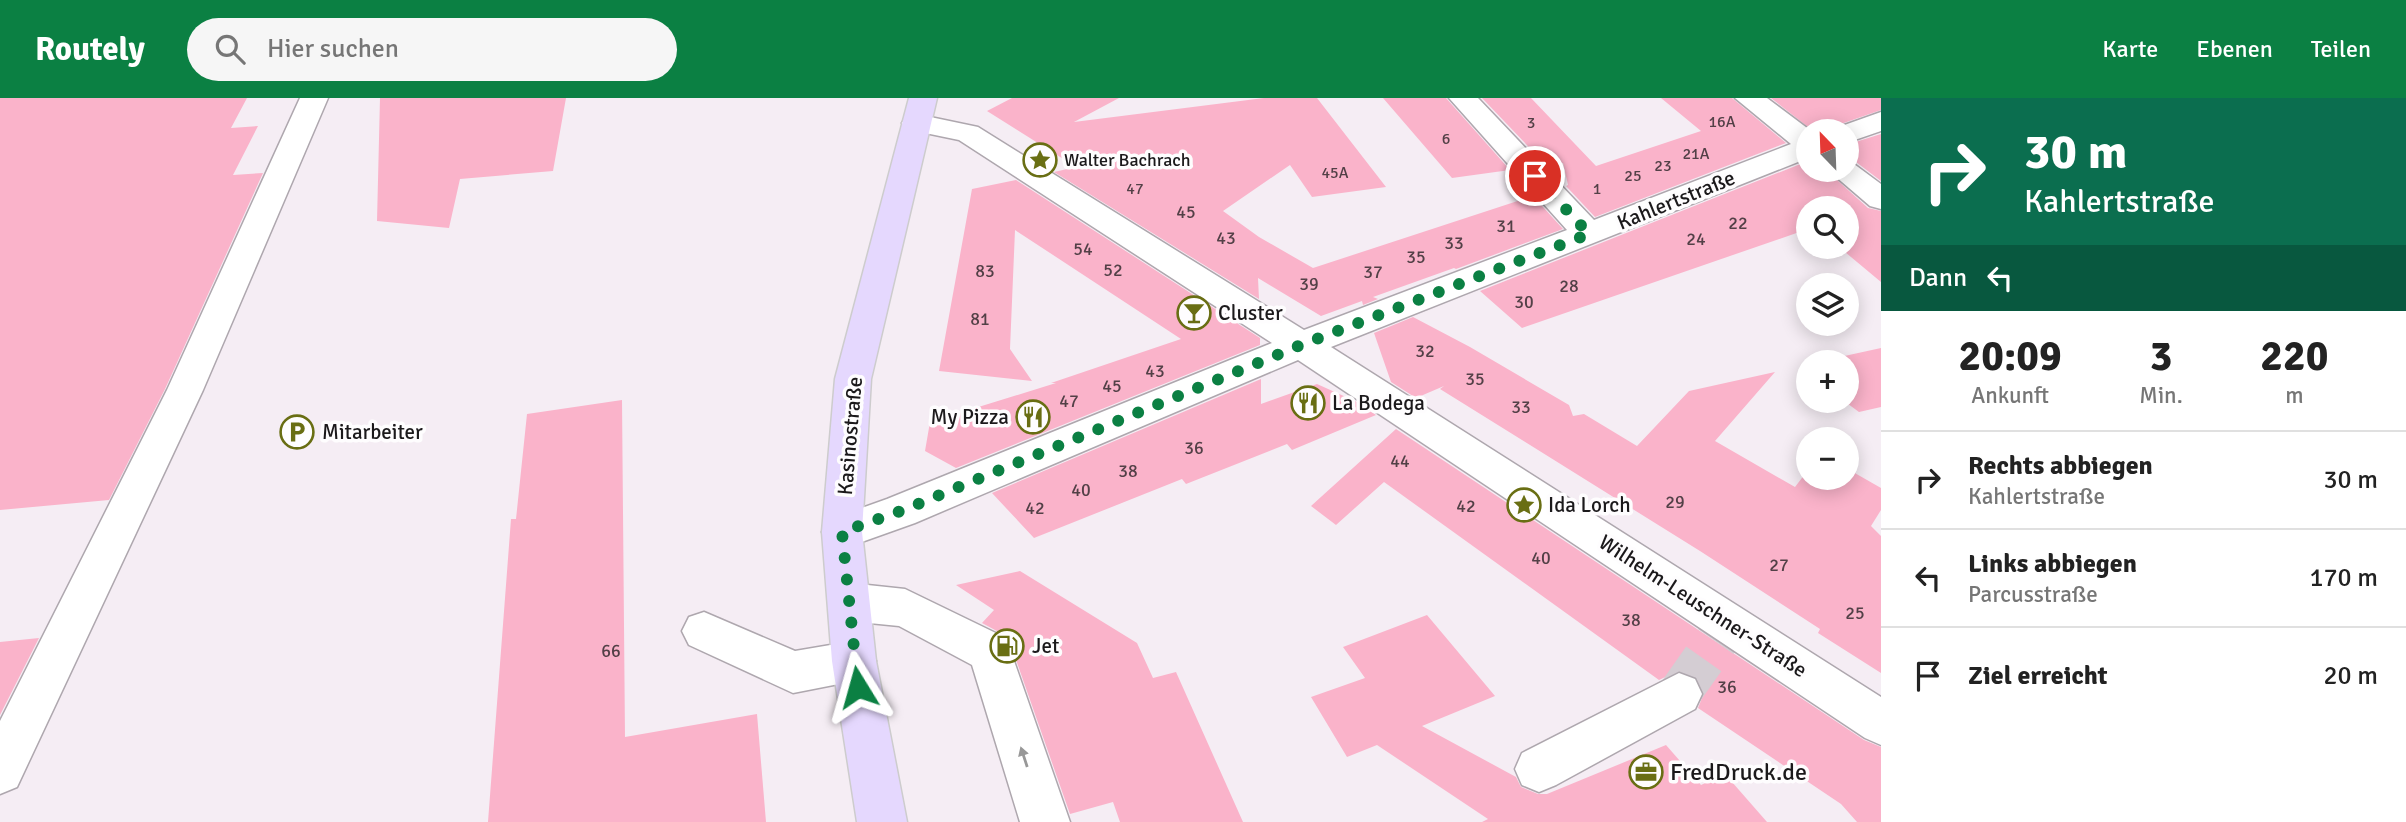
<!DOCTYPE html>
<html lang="de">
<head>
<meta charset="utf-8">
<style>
	body { margin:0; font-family:Signika,sans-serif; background:#f6f6f6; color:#222; height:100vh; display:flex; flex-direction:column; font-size:26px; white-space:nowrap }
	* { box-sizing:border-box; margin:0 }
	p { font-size:23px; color:#767676 }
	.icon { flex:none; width:38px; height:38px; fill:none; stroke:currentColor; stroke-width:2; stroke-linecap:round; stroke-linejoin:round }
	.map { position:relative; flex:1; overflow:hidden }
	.drawer { display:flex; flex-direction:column; background:#fff; width:525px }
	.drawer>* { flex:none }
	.guide { background:#0b6e4f; color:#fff; overflow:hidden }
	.needle { width:46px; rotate:337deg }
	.tools { position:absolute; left:1796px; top:21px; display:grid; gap:14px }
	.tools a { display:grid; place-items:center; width:63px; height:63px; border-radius:50%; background:#fff; box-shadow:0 4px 18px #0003; font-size:35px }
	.pin { position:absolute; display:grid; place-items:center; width:60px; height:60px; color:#fff; margin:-30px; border:4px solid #fff; border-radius:50%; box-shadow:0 2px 7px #0007 }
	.me { position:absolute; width:77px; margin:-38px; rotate:352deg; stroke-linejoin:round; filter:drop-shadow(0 0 5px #0008) }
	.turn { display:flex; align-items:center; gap:24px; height:147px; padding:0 28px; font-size:32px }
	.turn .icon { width:91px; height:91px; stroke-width:2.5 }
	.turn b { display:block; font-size:49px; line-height:60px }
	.then { display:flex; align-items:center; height:66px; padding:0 28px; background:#0003; gap:14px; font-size:26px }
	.eta { display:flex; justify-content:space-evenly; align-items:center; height:119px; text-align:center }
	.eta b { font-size:42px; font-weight:700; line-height:49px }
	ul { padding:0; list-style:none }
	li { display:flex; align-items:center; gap:21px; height:98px; padding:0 28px; border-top:2px solid #e0e0e0 }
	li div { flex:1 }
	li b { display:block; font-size:26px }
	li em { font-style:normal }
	header { display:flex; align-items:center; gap:42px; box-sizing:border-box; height:98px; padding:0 35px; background:#0b8043; color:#fff }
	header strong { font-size:33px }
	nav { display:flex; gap:38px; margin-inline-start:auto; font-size:24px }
	.search { width:490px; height:63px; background:#f6f6f6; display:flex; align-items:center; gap:18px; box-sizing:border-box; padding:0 24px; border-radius:38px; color:#767676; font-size:26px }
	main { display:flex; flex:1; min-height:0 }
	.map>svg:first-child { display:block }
	.building { fill:#fab3ca }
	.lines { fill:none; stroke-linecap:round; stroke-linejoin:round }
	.minor-tunnel { stroke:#d4cdd3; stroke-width:43; stroke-dasharray:43 21; stroke-linecap:butt }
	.minor-casing { stroke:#aea7ae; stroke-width:3 }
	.major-casing { stroke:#cdcccd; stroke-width:3 }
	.minor { fill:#fff; fill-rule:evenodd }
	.major { fill:#e5d8fe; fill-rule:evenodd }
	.oneway { fill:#989898 }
	.route { stroke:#0b8043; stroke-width:12; stroke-dasharray:0 21.6 }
	.labels { text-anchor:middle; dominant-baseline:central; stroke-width:7; stroke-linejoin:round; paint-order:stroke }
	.far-number-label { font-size:16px; fill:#534047 }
	.far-poi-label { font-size:18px; fill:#1b191b; stroke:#fefdfe; text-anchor:start }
	.number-label { font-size:18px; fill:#534047 }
	.street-label { font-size:21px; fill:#1b191b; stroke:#fefdfe }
	.poi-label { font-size:21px; fill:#1b191b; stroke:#fefdfe; text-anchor:start }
	.near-poi-label { font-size:24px; fill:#1b191b; stroke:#fefdfe; text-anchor:start }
</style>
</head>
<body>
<header>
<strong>Routely</strong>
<div class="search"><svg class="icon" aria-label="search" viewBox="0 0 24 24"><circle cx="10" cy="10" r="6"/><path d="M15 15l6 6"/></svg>Hier suchen</div>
<nav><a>Karte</a><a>Ebenen</a><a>Teilen</a></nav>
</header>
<main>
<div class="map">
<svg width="1881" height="724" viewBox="0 0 1881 724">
	<rect width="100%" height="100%" fill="#f5edf4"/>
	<path class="building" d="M0 0H247L231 30 258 28 233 77 263 75 165 291 109 402 0 412Z
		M380 0H566L553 73 460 81 449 130 377 123Z
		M1012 0H1119L1074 24 1264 0H1317L1386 89 1312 99 1290 67 1223 113 1259 139 1313 170 1533 98 1563 131 1456 171 1454 170 1373 199 1378 201 1363 207 1362 203 1321 218 1258 180 1259 201 1054 74 1076 69 987 13Z
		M1383 0H1446L1510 72 1452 80Z
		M1482 0H1531L1596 68 1701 33 1661 0H1732L1786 45 1595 119 1566 88 1568 87 1563 65 1546 67Z
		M1771 0H1881V12L1835 28 1830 33H1813Z
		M1881 36V83L1856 64 1846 62V47Z
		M1808 63V72H1826L1868 110 1881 113V184L1839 149H1846V110H1808V131L1522 230 1480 193Z
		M1016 82 1260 240V247L956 370 925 353 930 324 1056 285H1051L1181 241 1015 132 1010 251 1032 283 939 273 972 91Z
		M1413 219 1470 249 1569 307 1573 318 1584 316 1637 348 1689 293 1775 274 1715 343 1795 389 1808 372V380H1846V370L1881 390V412L1871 428 1881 438V575L1818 535 1820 531 1700 453 1440 291 1444 288 1416 300 1391 284 1374 235Z
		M1881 250V309L1859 314 1844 303H1846V264H1817Z
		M1261 281V306L1317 286 1357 304 1376 317 1292 352 1287 346 1186 386 1182 381 1034 440 992 395Z
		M622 302 625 639 757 616 766 724H488L511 421H516L527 316Z
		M1396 331 1864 642 1881 649V724H1857L1841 706 1698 610 1704 595 1696 579 1678 573 1659 582 1384 384 1336 427 1311 408Z
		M1020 473 1137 545 1153 580 1176 574 1243 724H1120L1113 704 1070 716 1008 539 982 525 994 512 956 487Z
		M1427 517 1495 598 1422 628 1516 679 1521 689 1538 696H1547L1666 647 1701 687 1725 676 1767 724H1482L1488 721 1377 647 1347 659 1311 599 1365 580 1343 549Z
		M39 540 0 617V544Z"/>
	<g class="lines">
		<path class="minor-tunnel" d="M1679 596 1717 542"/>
		<defs>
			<path id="minor" d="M300 0H328L203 292 17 689 0 696V623L167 292Z
				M1449 0H1478L1594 122 1791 46 1735 0H1767L1811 33H1808V60L1331 249 1881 599V647L1865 640 1298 262 915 425 842 451 828 446 822 434 828 422 887 401 1272 245 959 42 906 31 902 25 906 19 916 16 978 29 1304 232 1567 132Z
				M1881 14V33L1846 45V33H1833L1836 30Z
				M1846 64 1854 66 1881 86V111L1870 108 1828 72H1846Z
				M849 485 905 491 1006 540 1070 724H1020L972 567 899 528 849 523 834 517 828 504 834 491Z
				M704 514 795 553 854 543 870 549 876 563 870 577 854 583 793 595 689 547 682 533 689 519Z
				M1679 575 1695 581 1702 596 1695 611 1556 687 1539 694 1522 687 1515 671 1522 655Z"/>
			<path id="major" d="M909 0H937L871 281 862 434 876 563 907 724H857L832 563 822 434 835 281Z"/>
		</defs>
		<use href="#minor" class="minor-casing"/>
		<use href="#major" class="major-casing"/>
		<use href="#minor" class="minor"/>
		<use href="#major" class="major"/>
	</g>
	<defs><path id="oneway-solid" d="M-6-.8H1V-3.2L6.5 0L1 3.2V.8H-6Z" transform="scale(1.75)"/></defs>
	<use class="oneway" href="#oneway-solid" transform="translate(1024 659) rotate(-108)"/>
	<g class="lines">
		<path class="route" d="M858 589 842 434 901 413 1301 247 1589 136 1535 78"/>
	</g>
	<defs>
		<symbol id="sight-ring" viewBox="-11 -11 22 22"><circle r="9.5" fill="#fefdfe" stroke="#696e13" stroke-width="1.5"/><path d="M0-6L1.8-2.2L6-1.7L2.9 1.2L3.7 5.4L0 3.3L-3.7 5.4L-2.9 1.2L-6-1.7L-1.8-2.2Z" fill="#696e13"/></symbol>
		<symbol id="bar-ring" viewBox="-11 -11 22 22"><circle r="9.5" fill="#fefdfe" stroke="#696e13" stroke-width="1.5"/><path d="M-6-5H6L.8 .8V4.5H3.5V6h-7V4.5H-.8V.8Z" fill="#696e13"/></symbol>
		<symbol id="restaurant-ring" viewBox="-11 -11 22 22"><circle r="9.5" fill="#fefdfe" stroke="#696e13" stroke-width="1.5"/><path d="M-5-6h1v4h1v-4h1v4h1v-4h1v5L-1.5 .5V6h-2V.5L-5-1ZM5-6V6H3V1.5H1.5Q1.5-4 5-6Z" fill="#696e13"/></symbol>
		<symbol id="parking-ring" viewBox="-11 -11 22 22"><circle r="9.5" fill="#fefdfe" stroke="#696e13" stroke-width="1.5"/><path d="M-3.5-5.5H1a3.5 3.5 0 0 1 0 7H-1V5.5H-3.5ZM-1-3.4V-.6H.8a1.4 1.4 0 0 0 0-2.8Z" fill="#696e13"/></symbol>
		<symbol id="fuel-ring" viewBox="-11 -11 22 22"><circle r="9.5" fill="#fefdfe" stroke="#696e13" stroke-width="1.5"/><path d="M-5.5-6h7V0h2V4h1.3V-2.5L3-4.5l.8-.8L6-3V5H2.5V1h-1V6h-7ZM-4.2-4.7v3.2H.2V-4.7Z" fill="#696e13"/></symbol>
		<symbol id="office-ring" viewBox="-11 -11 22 22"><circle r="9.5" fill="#fefdfe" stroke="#696e13" stroke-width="1.5"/><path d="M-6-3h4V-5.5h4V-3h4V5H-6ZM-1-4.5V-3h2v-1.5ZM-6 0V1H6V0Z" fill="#696e13"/></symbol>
	</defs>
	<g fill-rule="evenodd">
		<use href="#sight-ring" x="1021" y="43" width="38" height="38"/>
		<use href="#bar-ring" x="1175" y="196" width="38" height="38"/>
		<use href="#restaurant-ring" x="1289" y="286" width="38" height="38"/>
		<use href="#restaurant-ring" x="1014" y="300" width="38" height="38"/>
		<use href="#parking-ring" x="278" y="315" width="38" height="38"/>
		<use href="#sight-ring" x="1505" y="388" width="38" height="38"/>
		<use href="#fuel-ring" x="988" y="529" width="38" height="38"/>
		<use href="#office-ring" x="1627" y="655" width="38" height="38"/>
	</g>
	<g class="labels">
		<g class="far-number-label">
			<text x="1722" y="24">16A</text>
			<text x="1531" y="25">3</text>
			<text x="1446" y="41">6</text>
			<text x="1696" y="56">21A</text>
			<text x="1663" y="68">23</text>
			<text x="1335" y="75">45A</text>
			<text x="1633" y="78">25</text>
			<text x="1135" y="91">47</text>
			<text x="1597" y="91">1</text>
		</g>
		<g class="far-poi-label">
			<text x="1064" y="62">Walter Bachrach</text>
		</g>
		<g class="number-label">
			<text x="1186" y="114">45</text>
			<text x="1738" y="125">22</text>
			<text x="1506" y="128">31</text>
			<text x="1226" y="140">43</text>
			<text x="1696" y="141">24</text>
			<text x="1454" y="145">33</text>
			<text x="1083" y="151">54</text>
			<text x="1416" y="159">35</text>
			<text x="1113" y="172">52</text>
			<text x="985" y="173">83</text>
			<text x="1373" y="174">37</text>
			<text x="1309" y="186">39</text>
			<text x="1569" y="188">28</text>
			<text x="1524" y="204">30</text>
			<text x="980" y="221">81</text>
			<text x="1425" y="253">32</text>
			<text x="1155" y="273">43</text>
			<text x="1475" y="281">35</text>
			<text x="1112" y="288">45</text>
			<text x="1069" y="303">47</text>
			<text x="1521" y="309">33</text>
			<text x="1194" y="350">36</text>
			<text x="1400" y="363">44</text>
			<text x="1128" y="373">38</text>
			<text x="1081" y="392">40</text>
			<text x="1675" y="404">29</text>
			<text x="1466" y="408">42</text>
			<text x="1035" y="410">42</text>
			<text x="1541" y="460">40</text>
			<text x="1779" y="467">27</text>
			<text x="1855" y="515">25</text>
			<text x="1631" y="522">38</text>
			<text x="611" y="553">66</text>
			<text x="1727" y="589">36</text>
		</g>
		<g class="street-label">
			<text transform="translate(1676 102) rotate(-22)">Kahlertstraße</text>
			<text transform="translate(850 338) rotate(-85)">Kasinostraße</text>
			<text transform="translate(1703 508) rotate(33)">Wilhelm-Leuschner-Straße</text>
		</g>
		<g class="poi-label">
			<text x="1218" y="215">Cluster</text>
			<text x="1332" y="305">La Bodega</text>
			<text x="1009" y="319" text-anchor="end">My Pizza</text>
			<text x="322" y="334">Mitarbeiter</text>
			<text x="1548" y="407">Ida Lorch</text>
			<text x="1032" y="548">Jet</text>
		</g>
		<g class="near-poi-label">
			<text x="1670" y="674">FredDruck.de</text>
		</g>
	</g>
</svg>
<div class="tools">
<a><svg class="needle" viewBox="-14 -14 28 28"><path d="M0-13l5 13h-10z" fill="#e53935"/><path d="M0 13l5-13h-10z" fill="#767676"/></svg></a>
<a><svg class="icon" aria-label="search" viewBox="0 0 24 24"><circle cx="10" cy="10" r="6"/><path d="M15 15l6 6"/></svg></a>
<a><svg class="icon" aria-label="layers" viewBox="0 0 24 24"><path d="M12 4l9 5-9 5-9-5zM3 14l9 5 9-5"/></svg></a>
<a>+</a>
<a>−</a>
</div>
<div class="pin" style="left:1535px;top:78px;background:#d93025"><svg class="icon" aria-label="arrive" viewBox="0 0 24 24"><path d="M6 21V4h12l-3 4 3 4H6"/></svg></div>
<svg class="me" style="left:858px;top:589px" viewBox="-20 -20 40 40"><path d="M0-17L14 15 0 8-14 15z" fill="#0b8043" stroke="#fff" stroke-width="4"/></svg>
</div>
<section class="drawer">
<div class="guide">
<div class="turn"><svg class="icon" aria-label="right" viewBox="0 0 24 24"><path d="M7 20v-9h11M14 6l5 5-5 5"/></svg><div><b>30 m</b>Kahlertstraße</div></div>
<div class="then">Dann<svg class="icon" aria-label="left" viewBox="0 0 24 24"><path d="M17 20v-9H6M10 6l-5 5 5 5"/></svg></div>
</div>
<div class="eta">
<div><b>20:09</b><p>Ankunft</p></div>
<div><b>3</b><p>Min.</p></div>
<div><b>220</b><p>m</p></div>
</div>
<ul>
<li><svg class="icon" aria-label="right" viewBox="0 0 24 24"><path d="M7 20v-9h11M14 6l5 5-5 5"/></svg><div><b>Rechts abbiegen</b><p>Kahlertstraße</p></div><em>30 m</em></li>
<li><svg class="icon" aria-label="left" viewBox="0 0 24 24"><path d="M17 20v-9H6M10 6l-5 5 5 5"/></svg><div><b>Links abbiegen</b><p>Parcusstraße</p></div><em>170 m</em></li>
<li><svg class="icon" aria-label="arrive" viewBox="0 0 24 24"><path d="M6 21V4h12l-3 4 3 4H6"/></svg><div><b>Ziel erreicht</b></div><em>20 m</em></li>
</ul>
</section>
</main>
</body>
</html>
